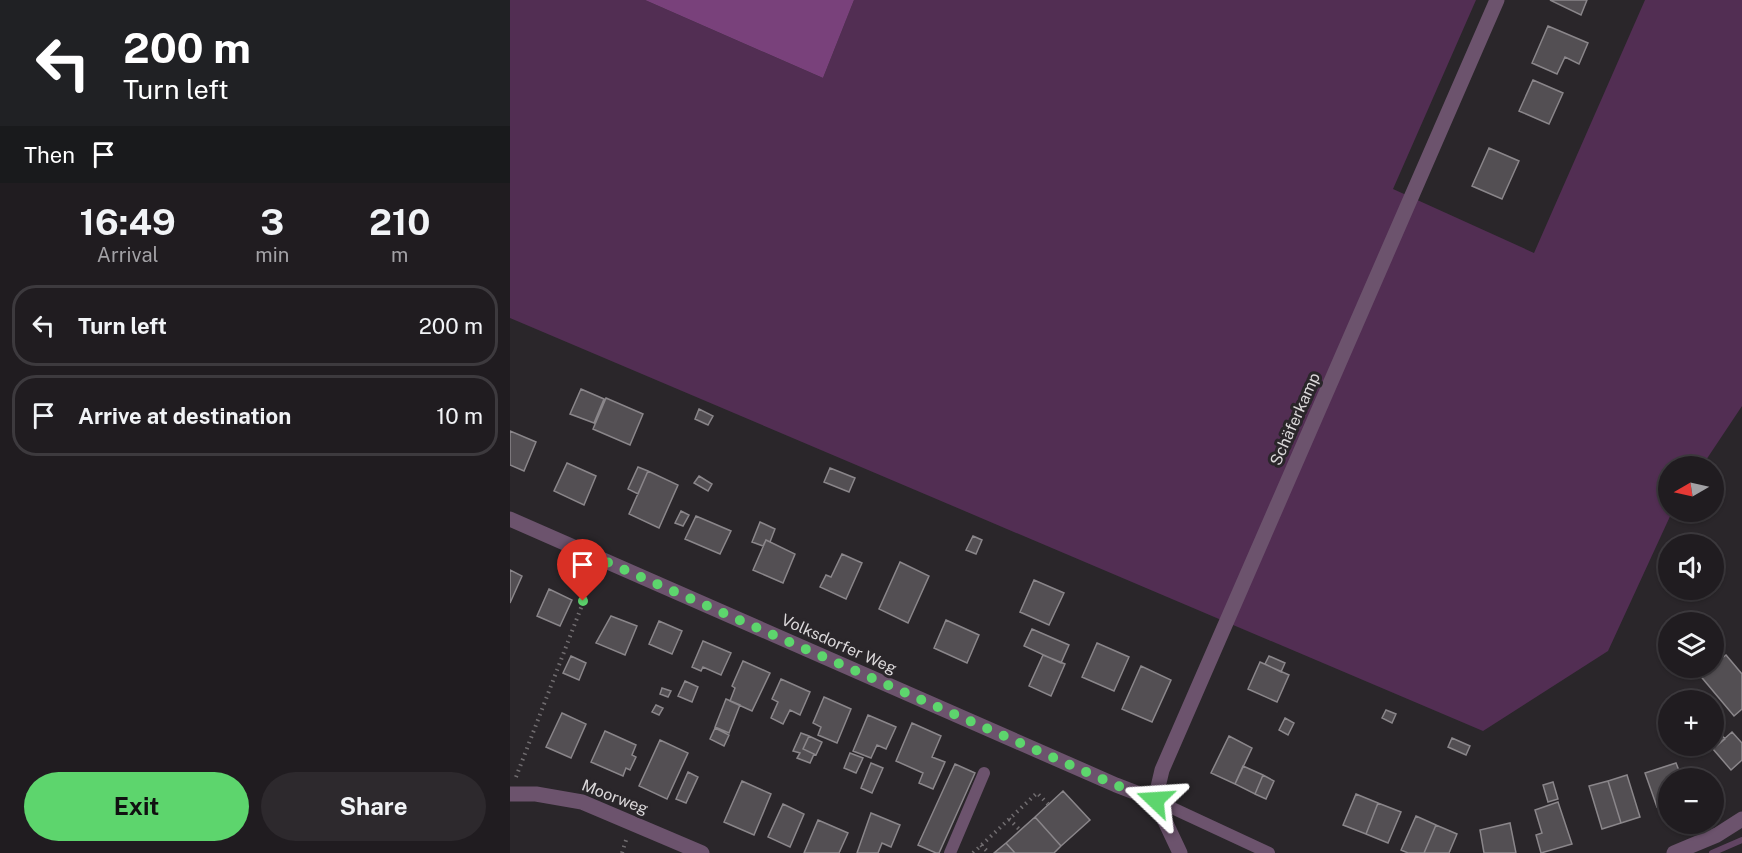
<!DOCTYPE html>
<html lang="en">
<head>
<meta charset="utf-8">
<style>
	body { margin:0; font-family:"Public Sans",sans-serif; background:#2d292d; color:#f1f3f6; height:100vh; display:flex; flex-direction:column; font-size:22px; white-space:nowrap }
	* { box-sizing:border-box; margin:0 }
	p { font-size:20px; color:#a2a1a5 }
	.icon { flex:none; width:33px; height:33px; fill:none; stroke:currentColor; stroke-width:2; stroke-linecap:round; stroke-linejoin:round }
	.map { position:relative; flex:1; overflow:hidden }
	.side { display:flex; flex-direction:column; background:#201c20; width:510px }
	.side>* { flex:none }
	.banner { background:#202124; color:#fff; overflow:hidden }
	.needle { width:39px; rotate:261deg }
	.controls { position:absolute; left:1148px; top:456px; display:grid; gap:12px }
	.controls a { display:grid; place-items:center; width:66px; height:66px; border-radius:50%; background:#201c20; box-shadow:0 2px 4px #0004,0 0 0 2px #3d3a3e; font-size:30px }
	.pin { position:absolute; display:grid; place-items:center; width:51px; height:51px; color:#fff; margin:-62px -26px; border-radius:50% 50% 50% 0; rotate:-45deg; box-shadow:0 0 6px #0007 }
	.pin .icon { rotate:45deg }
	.me { position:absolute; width:66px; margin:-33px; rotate:290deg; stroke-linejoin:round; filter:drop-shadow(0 0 4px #0008) }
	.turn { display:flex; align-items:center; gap:21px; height:126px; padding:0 24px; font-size:27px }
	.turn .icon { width:78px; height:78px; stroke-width:2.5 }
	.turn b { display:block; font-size:42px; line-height:51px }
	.then { display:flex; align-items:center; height:57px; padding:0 24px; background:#0003; gap:12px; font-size:22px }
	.eta { display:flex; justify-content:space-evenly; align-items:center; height:102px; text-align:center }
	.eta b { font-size:36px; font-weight:700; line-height:42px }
	.cta { display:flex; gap:12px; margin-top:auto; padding:12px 24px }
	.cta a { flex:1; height:69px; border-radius:36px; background:#5dd56d; color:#111; font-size:24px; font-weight:700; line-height:69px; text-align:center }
	.cta a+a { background:#2d292d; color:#f1f3f6 }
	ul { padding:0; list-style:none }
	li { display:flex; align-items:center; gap:18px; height:81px; margin:0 12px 9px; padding:0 12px; border:3px solid #3d3a3e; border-radius:24px }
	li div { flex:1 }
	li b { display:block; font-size:22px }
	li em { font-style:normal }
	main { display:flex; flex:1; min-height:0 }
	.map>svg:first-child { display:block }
	.green { fill:#522e53 }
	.forest { fill:#79417b }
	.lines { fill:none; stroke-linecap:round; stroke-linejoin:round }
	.stream { stroke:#614462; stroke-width:6 }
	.building { fill:#534f53; stroke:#8a868a; stroke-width:1.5 }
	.path { stroke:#716d70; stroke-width:4; stroke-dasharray:1.5 4.5; stroke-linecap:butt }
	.lane { stroke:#6c536d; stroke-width:12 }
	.street { stroke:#6c536d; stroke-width:15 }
	.route { stroke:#5dd56d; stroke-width:10; stroke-dasharray:0 18 }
	.labels { text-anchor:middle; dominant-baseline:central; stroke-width:6; stroke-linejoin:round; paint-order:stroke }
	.street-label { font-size:16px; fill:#dbd8da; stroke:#2a262a }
</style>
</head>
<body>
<main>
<section class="side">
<div class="banner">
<div class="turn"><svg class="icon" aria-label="left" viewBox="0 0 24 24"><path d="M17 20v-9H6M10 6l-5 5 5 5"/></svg><div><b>200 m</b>Turn left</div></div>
<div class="then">Then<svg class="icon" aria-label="arrive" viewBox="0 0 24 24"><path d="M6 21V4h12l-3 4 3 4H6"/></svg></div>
</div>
<div class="eta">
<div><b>16:49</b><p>Arrival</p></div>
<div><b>3</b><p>min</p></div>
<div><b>210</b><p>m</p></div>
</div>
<ul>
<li><svg class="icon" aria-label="left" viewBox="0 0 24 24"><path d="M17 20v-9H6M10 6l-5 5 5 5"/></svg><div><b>Turn left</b></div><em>200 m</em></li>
<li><svg class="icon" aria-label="arrive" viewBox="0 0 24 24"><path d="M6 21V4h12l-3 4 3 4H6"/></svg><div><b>Arrive at destination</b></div><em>10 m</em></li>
</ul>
<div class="cta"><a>Exit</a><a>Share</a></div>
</section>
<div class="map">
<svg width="1232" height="853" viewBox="0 0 1232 853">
	<rect width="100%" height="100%" fill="#2a262a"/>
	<path class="green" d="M0 0H135L313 78 344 0H966L883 189 1024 253 1135 0H1232V406L1192 466H1158V512H1162L1098 651 973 731 0 318Z"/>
	<path class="forest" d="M135 0H344L313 78Z"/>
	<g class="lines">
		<path class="stream" d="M1202 853 1232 840"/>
	</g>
	<path class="building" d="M1040 0H1077L1071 15Z
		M1038 26 1078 43 1069 64 1055 57 1047 74 1022 63Z
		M1023 80 1053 93 1039 124 1009 111Z
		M979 148 1009 161 992 199 962 186Z
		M71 389 94 399 84 423 60 414Z
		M96 398 133 414 120 445 83 429Z
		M189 409 203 416 198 425 185 419Z
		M0 431 26 442 14 471 0 465Z
		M57 463 86 476 74 505 44 491Z
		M128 467 138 471 128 494 118 489Z
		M320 468 345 478 339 492 314 482Z
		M138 471 168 485 149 528 119 514Z
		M189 476 202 484 198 491 184 483Z
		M171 511 179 515 173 526 165 523Z
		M186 516 221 531 210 554 175 539Z
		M250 522 265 529 260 542 256 540 253 546 242 542Z
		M463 536 472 540 466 554 456 550Z
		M256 540 285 554 273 583 243 570Z
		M332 554 352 563 336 599 310 587 316 575 321 577Z
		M390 562 419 576 398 623 369 609Z
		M0 570 12 576 0 603Z
		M524 580 554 593 539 625 510 612Z
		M39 589 62 600 50 626 27 616Z
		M101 616 127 626 115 655 86 643Z
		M436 620 469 635 457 663 424 648Z
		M149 621 172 631 162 654 139 644Z
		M522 629 559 645 551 663 514 646Z
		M193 641 221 653 211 675 193 667 191 671 182 667Z
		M587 643 619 657 604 691 572 677Z
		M533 655 555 664 541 696 519 686Z
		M1216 655 1232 674V709L1224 716 1188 673 1194 668H1203V660L1207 662Z
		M61 656 76 663 69 680 53 673Z
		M759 656 775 663 771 672 755 664Z
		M233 661 260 673 242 711 220 701 225 688 222 686Z
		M750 662 779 675 767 702 738 689Z
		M631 666 661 680 642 722 612 709Z
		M271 679 300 692 290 715 280 710 273 724 261 718 268 702 262 699Z
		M175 681 188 687 182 702 168 696Z
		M152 688 161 691 158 697 150 694Z
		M314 697 341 709 327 743 308 735 311 727 303 723Z
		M216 699 230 705 219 733 205 727Z
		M146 705 153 708 149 715 142 712Z
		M876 710 886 714 882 723 872 718Z
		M52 713 76 724 61 758 36 747Z
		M358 715 386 727 376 749 367 745 361 758 343 751Z
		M775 718 784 723 778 735 769 730Z
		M402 723 431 736 422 757 435 762 423 789 409 783 413 773 386 761Z
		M1205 727 1215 739 1203 749 1200 746H1203Z
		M205 728 219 735 214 746 200 739Z
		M95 731 126 745 122 755 126 757 120 770 116 768 113 776 81 762Z
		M1222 732 1232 743V760L1221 770 1203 749Z
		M291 733 299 736 293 749 304 754 300 763 287 758 290 753 283 751Z
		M299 736 312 742 306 755 293 749Z
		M719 736 742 748 725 784 701 773Z
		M942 738 960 746 956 755 938 747Z
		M150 740 178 753 157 799 129 786Z
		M340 753 353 758 346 773 334 768Z
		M361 763 373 768 362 793 351 788Z
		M1166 763 1172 778H1158V804L1147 807 1135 773Z
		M445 764 465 773 429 853H426L408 845Z
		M733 766 753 775 745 794 725 784Z
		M178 772 188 777 176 803 166 799Z
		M753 775 764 781 756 799 745 794Z
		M1117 775 1130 817 1111 823 1098 781Z
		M232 781 261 794 244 835 214 822Z
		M1098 781 1111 823 1092 829 1079 786Z
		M1043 782 1048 799 1038 802 1033 785Z
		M553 791 580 820 551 846 525 817Z
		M846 794 868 803 856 834 833 825Z
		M1048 802 1062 844 1031 853 1026 835 1032 833 1025 810Z
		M868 803 891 812 878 843 856 834Z
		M273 804 294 814 280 847 258 837Z
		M361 813 390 825 381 847 372 843 368 853H347Z
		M906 816 926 825 914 853H898L891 850Z
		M525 817 551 846 544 853H505L496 843Z
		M308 820 338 833 329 853H294Z
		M1000 823 1006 853H974L970 830Z
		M926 825 947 834 939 853H914Z
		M496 843 505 853H484Z"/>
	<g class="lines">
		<path class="path" d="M6 777 84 574
			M499 819 510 830
			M471 845 479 853
			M112 853 117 837
			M463 853 527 793 538 804"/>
		<path class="lane" d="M645 800 759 853
			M440 853 474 773"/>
		<path class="street" d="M0 519 606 785 645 800
			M0 794H26L72 802 192 853
			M670 853 645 800 652 770 987 0
			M1164 853 1207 835 1232 819"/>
	</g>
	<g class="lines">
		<path class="route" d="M73 601 90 559 606 785 645 800"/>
	</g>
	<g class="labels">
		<g class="street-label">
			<text transform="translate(785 419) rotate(-66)">Schäferkamp</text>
			<text transform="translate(329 644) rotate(24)">Volksdorfer Weg</text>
			<text transform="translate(105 797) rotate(21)">Moorweg</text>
		</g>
	</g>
</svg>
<div class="controls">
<a><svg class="needle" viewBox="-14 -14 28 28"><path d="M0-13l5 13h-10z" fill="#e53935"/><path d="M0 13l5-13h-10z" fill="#a2a1a5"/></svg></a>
<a><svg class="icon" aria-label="sound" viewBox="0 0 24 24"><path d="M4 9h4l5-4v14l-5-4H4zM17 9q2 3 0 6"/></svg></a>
<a><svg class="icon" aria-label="layers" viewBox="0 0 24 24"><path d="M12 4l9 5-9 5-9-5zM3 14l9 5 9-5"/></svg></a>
<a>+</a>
<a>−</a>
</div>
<div class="pin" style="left:73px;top:601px;background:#d93025"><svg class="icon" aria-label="arrive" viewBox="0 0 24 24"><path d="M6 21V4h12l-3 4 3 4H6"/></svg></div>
<svg class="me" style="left:645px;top:800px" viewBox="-20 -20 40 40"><path d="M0-17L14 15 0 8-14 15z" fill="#5dd56d" stroke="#fff" stroke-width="4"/></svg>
</div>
</main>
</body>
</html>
